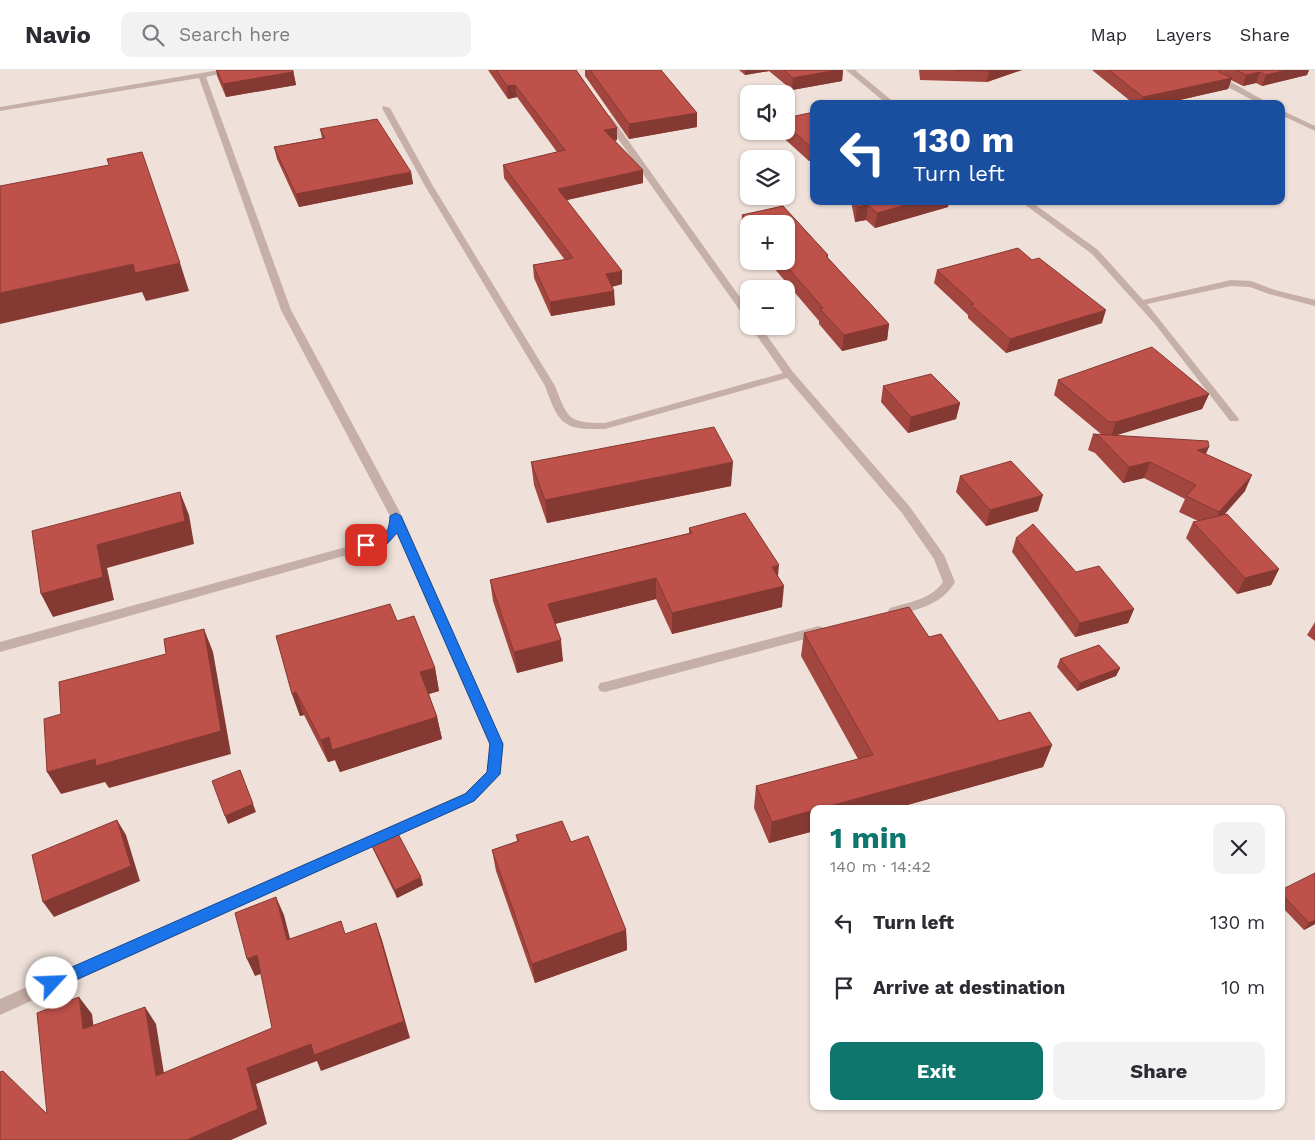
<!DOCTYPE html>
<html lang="en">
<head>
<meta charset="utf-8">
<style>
	body { margin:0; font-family:"Work Sans",sans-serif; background:#f2f2f3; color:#2b2b33; height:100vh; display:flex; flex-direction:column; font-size:19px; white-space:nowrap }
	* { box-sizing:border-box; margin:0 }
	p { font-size:16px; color:#7c7c81 }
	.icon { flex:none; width:28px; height:28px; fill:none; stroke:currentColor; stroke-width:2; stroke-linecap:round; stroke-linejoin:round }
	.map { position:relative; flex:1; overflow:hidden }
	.details { position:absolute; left:810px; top:735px; width:475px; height:305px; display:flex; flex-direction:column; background:#fff; border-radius:10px; box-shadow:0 1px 4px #0004 }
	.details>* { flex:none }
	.guide { position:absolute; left:810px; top:30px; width:475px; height:105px; border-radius:10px; box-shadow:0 1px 4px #0004; background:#1a4fa0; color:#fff; overflow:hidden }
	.fabs { position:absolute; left:740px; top:15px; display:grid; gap:10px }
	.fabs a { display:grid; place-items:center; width:55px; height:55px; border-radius:10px; background:#fff; box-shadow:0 1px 4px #0004; font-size:25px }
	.pin { position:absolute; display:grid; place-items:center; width:42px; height:42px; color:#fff; margin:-21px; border-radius:10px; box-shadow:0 2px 8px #0006 }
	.me { position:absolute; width:55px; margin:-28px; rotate:65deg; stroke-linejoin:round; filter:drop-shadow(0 0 4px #0008) }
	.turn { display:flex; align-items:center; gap:18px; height:105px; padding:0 20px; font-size:22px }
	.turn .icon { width:65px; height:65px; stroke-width:2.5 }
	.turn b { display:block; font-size:35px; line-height:42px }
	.round { display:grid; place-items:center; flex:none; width:52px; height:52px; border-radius:10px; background:#f2f2f3 }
	.headline { display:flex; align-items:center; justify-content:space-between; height:85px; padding:0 20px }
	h1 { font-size:30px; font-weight:700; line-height:38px; color:#0f766e }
	.primary-button { display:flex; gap:10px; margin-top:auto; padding:10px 20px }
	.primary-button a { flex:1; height:58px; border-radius:10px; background:#0f766e; color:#fff; font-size:20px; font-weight:700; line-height:58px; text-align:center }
	.primary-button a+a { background:#f2f2f3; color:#2b2b33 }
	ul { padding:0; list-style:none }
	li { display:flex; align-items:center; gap:15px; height:65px; padding:0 20px }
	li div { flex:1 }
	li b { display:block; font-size:19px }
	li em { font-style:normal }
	header { display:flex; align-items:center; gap:30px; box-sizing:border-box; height:70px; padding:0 25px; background:#fff; border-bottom:1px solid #e1e1e2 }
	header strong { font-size:24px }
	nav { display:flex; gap:28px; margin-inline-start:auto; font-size:18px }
	.search { width:350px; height:45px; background:#f2f2f3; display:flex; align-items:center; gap:12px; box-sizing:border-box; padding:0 18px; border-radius:10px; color:#7c7c81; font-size:19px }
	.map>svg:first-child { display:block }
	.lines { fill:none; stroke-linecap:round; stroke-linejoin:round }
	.minor { fill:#c6afa6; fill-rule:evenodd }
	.wall { fill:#a3463f }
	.shaded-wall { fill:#853933 }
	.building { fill:#be5149; stroke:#853933 }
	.route { fill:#1a73e8; stroke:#114b97 }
</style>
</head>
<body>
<header>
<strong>Navio</strong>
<div class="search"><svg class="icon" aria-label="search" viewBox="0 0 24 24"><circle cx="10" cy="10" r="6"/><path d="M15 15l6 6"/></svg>Search here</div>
<nav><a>Map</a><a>Layers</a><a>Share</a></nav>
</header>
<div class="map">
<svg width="1315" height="1070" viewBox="0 0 1315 1070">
	<rect width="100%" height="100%" fill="#efe1d9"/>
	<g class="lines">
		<path class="minor" d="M219 0H236L206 7 291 240 402 446 503 674 501 704 475 731 0 945V929L465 723 487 702 489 674 397 463 387 474 0 582V572L379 468 389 457 390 446 281 240 199 8 0 41V37Z
			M846 0H855L896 34H887Z
			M1216 7H1222L1270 34H1260L1216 11Z
			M383 36 390 38 433 116 555 316C568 349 568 353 605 353L783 303 750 256H760L793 302 910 437 944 485 955 512C942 535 918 539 894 546L890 544 888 541 890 538C908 532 931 530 943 512L934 489 902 443 787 308 605 359C563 360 559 355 545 316L425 116 382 38Z
			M1281 40 1315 56V61L1281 45Z
			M604 45H610L749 240V250L746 249 604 49Z
			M1020 131H1030L1098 180 1143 230 1231 210 1251 211 1275 220 1315 230V236L1269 224 1250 217 1231 216 1147 234 1239 349 1238 351H1230L1155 254 1092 184Z
			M819 556 824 558 825 561 824 564 605 622 600 621 598 617 600 613 605 612Z"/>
	</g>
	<path class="wall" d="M216 0H293L296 15 226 27 217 6Z
		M488 0H576L617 58V70L615 71 643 100V113L567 130 622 214 612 217 615 235 551 246 534 208 533 195 565 190 504 108 503 95 557 82 517 27 508 29Z
		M585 0H661L697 43V57L629 69 585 6Z
		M739 0H843L842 11 792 20 769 1 745 5Z
		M919 0H1022L987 12 920 10Z
		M1092 0H1309L1307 5 1262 16 1256 13 1243 16 1231 10 1228 19 1162 34H1134Z
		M814 42V90L809 91 778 63 779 61H786V48Z
		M320 59 411 102 413 114 299 137 277 89 274 77 322 68Z
		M851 131H949L948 137 875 158 866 150 855 152Z
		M783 136 828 185V188L889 254 887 270 842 281 819 254V251L768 191H786V154H749V169L741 160 742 145Z
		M1032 190 1102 253 1006 283 968 248V245L934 213 937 200Z
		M1058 310 1209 324 1202 339 1116 365 1206 384 1245 421 1224 445 1279 499 1271 515 1237 524 1186 468 1193 452 1198 451 1179 442 1185 429 1144 408 1123 413 1095 383 1088 380 1093 364H1101L1054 325Z
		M883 316 960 333 956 349 908 363 881 332Z
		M531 392 731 416 547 453 534 415Z
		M960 406 1038 441 986 456 956 422Z
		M689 458 778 506 782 537 672 564 656 529 555 554 563 591 517 603 493 531 490 510 689 463Z
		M1016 468 1076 502 1134 539 1128 553 1075 567 1012 482Z
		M397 551 435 598 439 621 429 624 437 647 442 669 340 702 335 690 328 692 304 645 300 646 292 624Z
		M1315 552V571L1307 565Z
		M804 563 929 567 999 651 1052 675 1043 697 893 739H814V761L769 773 754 738 756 716 858 689 801 586Z
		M1060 589 1120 598 1116 606 1077 621 1057 597Z
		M516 765 571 772 626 860 627 880 535 913 496 801 492 780 517 771Z
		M370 772 423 815 397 828 373 779Z
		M1281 820 1315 854 1304 860 1281 836Z"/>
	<path class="shaded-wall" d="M293 0 296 15 226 27 223 14Z
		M745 0H769V1L745 5Z
		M837 0H843L842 11 792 20 793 8Z
		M993 0H1022L987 12 989 1Z
		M1287 0H1309L1307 5 1262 16 1266 5Z
		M1260 2 1256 13 1243 16 1246 5Z
		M1232 8 1228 19 1162 34H1141L1143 27Z
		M515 15 517 27 508 29 507 16Z
		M697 43V57L629 69V54Z
		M617 58V70L604 73V60Z
		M814 76V90L809 91 811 77Z
		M643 100V113L558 132V119Z
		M411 102 413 114 299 137 296 124Z
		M920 131H949L948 137 875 158 877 143Z
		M868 135 866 150 855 152 857 137Z
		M180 193 189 221 146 231 142 222 0 254V223L133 194Z
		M622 201V214L606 218V204Z
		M614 221 615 235 551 246 550 232Z
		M1106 240 1102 253 1006 283 1010 269Z
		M889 254 887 270 842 281 844 265Z
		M1209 324 1202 339 1111 367 1116 352Z
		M960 333 956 349 908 363 911 347Z
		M1209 377 1202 393 1197 380Z
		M733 392 731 416 547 453 545 430Z
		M1150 392 1144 408 1123 413 1129 397Z
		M1252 405 1245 421 1212 458 1219 442Z
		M180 422 189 445 194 474 107 498 114 530 53 547 41 524 97 475Z
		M1043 425 1038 441 986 456 990 440Z
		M779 495 777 516 772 497Z
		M1279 499 1271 515 1237 524 1245 508Z
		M656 508V529L550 555 548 534Z
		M784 516 782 537 672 564V543Z
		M1134 539 1128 553 1075 567 1080 553Z
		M204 559 213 582 231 684 109 718 105 712 61 724 47 702 95 689Z
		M561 570 563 591 517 603 514 582Z
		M435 598 439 621 425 625 420 602Z
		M1120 598 1116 606 1077 621 1080 613Z
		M296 622 304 645 300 646 292 624Z
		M437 647 442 669 340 702 335 690 328 692 321 670 329 667Z
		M1052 675 1043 697 893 739H819Z
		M240 700 256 742 228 754 225 746Z
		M814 740V761L769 773 772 752Z
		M117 750 126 765 140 811 54 847 43 832Z
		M421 807 423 815 397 828 395 820Z
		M276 827 284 845 295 888 287 870Z
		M1315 850V854L1304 860 1309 853Z
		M376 853 382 870 410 968 321 1001 317 991 256 1014 267 1054 231 1070H187L247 998Z
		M626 860 627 880 535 913 532 894Z
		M257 885 266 902 255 906 247 889Z
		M79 927 92 944 96 975 83 959Z
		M145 937 156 954 167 1022 156 1006Z"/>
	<path class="building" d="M217 0H292L293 2 223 14Z
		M496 0H576L617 58 604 60 643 100 558 119 622 201 606 204 614 221 550 232 533 195 573 188 503 95 565 80 515 15 507 16Z
		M590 0H661L697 43 629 54Z
		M784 0H837L793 8Z
		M955 0H993L989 1Z
		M1109 0H1219V2L1232 8 1143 27Z
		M1237 0H1287L1266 5 1260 2 1246 5Z
		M814 42V76L811 77 786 55V48Z
		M377 49 411 102 296 124 274 77 325 68 320 59Z
		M142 82 180 193 135 203 133 194 0 223V116L109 95 107 89Z
		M856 131H920L877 143 868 135 857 137Z
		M783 136 828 185 826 186 889 254 844 265 820 239 823 238 782 191H786V154H749L742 145Z
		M1018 178 1032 190 1039 188 1106 240 1010 269 971 235 974 234 937 200Z
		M1152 277 1209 324 1116 352H1109L1058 310Z
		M931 304 960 333 911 347 883 316Z
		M714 357 733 392 545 430 531 392Z
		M1093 364 1208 371 1209 377 1197 380 1252 405 1219 442 1186 426 1196 415 1150 392 1129 397 1100 367Z
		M1011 391 1043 425 990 440 960 406Z
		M180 422 185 451 97 475 103 507 41 524 32 461Z
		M745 443 779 495 772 497 784 516 672 543 656 508 548 534 561 570 514 582 490 510 692 463 689 458Z
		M1227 444 1279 499 1245 508 1193 452Z
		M1033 454 1076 502 1099 496 1134 539 1080 553 1016 468Z
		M390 534 397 551 414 546 435 598 420 602 437 647 332 680 329 667 321 670 296 622 292 624 276 566Z
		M909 537 929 567 941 564 999 651 1030 642 1052 675 819 739H814V740L772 752 756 716 873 685 804 563Z
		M204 559 221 661 96 696 95 689 47 702 44 649 61 644 59 612 166 584 164 569Z
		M1099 575 1120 598 1080 613 1060 589Z
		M240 700 253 734 225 746 212 711Z
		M117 750 131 796 43 832 32 785Z
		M562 751 571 772 588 766 626 860 532 894 492 780 519 771 516 765Z
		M396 760 421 807 395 820 370 772Z
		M1315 803V850L1309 853 1281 823V820Z
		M276 827 287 870 341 851 345 864 376 853 404 951 314 985 311 974 247 998 258 1039 187 1070H0V1002L3 1001 47 1044 37 943 79 927 83 959 145 937 156 1006 272 958 257 885 247 889 235 843Z"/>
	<path class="route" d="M396 443 401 446 503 674 500 704 474 731 58 918 52 920 47 918 45 913 47 908 465 724 487 702 490 674 397 463 387 474 366 479 361 475 363 473C381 467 389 468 390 446Z"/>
</svg>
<div class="fabs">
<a><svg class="icon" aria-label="sound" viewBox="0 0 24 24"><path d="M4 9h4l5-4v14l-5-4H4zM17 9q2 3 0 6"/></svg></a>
<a><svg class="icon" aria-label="layers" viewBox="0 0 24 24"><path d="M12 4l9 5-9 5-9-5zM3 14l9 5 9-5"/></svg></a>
<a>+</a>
<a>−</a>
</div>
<div class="pin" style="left:366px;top:475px;background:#d93025"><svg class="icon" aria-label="arrive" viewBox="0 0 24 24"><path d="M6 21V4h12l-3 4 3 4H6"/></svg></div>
<svg class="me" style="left:52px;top:913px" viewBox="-20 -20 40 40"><circle r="19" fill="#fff"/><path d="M0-13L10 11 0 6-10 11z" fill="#1a73e8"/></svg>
<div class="guide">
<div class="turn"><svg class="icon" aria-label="left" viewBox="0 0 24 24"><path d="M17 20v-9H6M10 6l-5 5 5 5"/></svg><div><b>130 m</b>Turn left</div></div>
</div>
<section class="details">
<div class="headline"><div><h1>1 min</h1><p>140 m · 14:42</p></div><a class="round"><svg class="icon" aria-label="close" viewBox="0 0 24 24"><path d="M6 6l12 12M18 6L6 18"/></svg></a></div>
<ul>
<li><svg class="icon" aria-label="left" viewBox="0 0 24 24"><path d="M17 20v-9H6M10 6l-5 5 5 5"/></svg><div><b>Turn left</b></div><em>130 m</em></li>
<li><svg class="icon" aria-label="arrive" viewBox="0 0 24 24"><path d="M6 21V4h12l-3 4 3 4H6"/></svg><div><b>Arrive at destination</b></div><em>10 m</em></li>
</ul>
<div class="primary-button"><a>Exit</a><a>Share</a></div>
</section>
</div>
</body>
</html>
